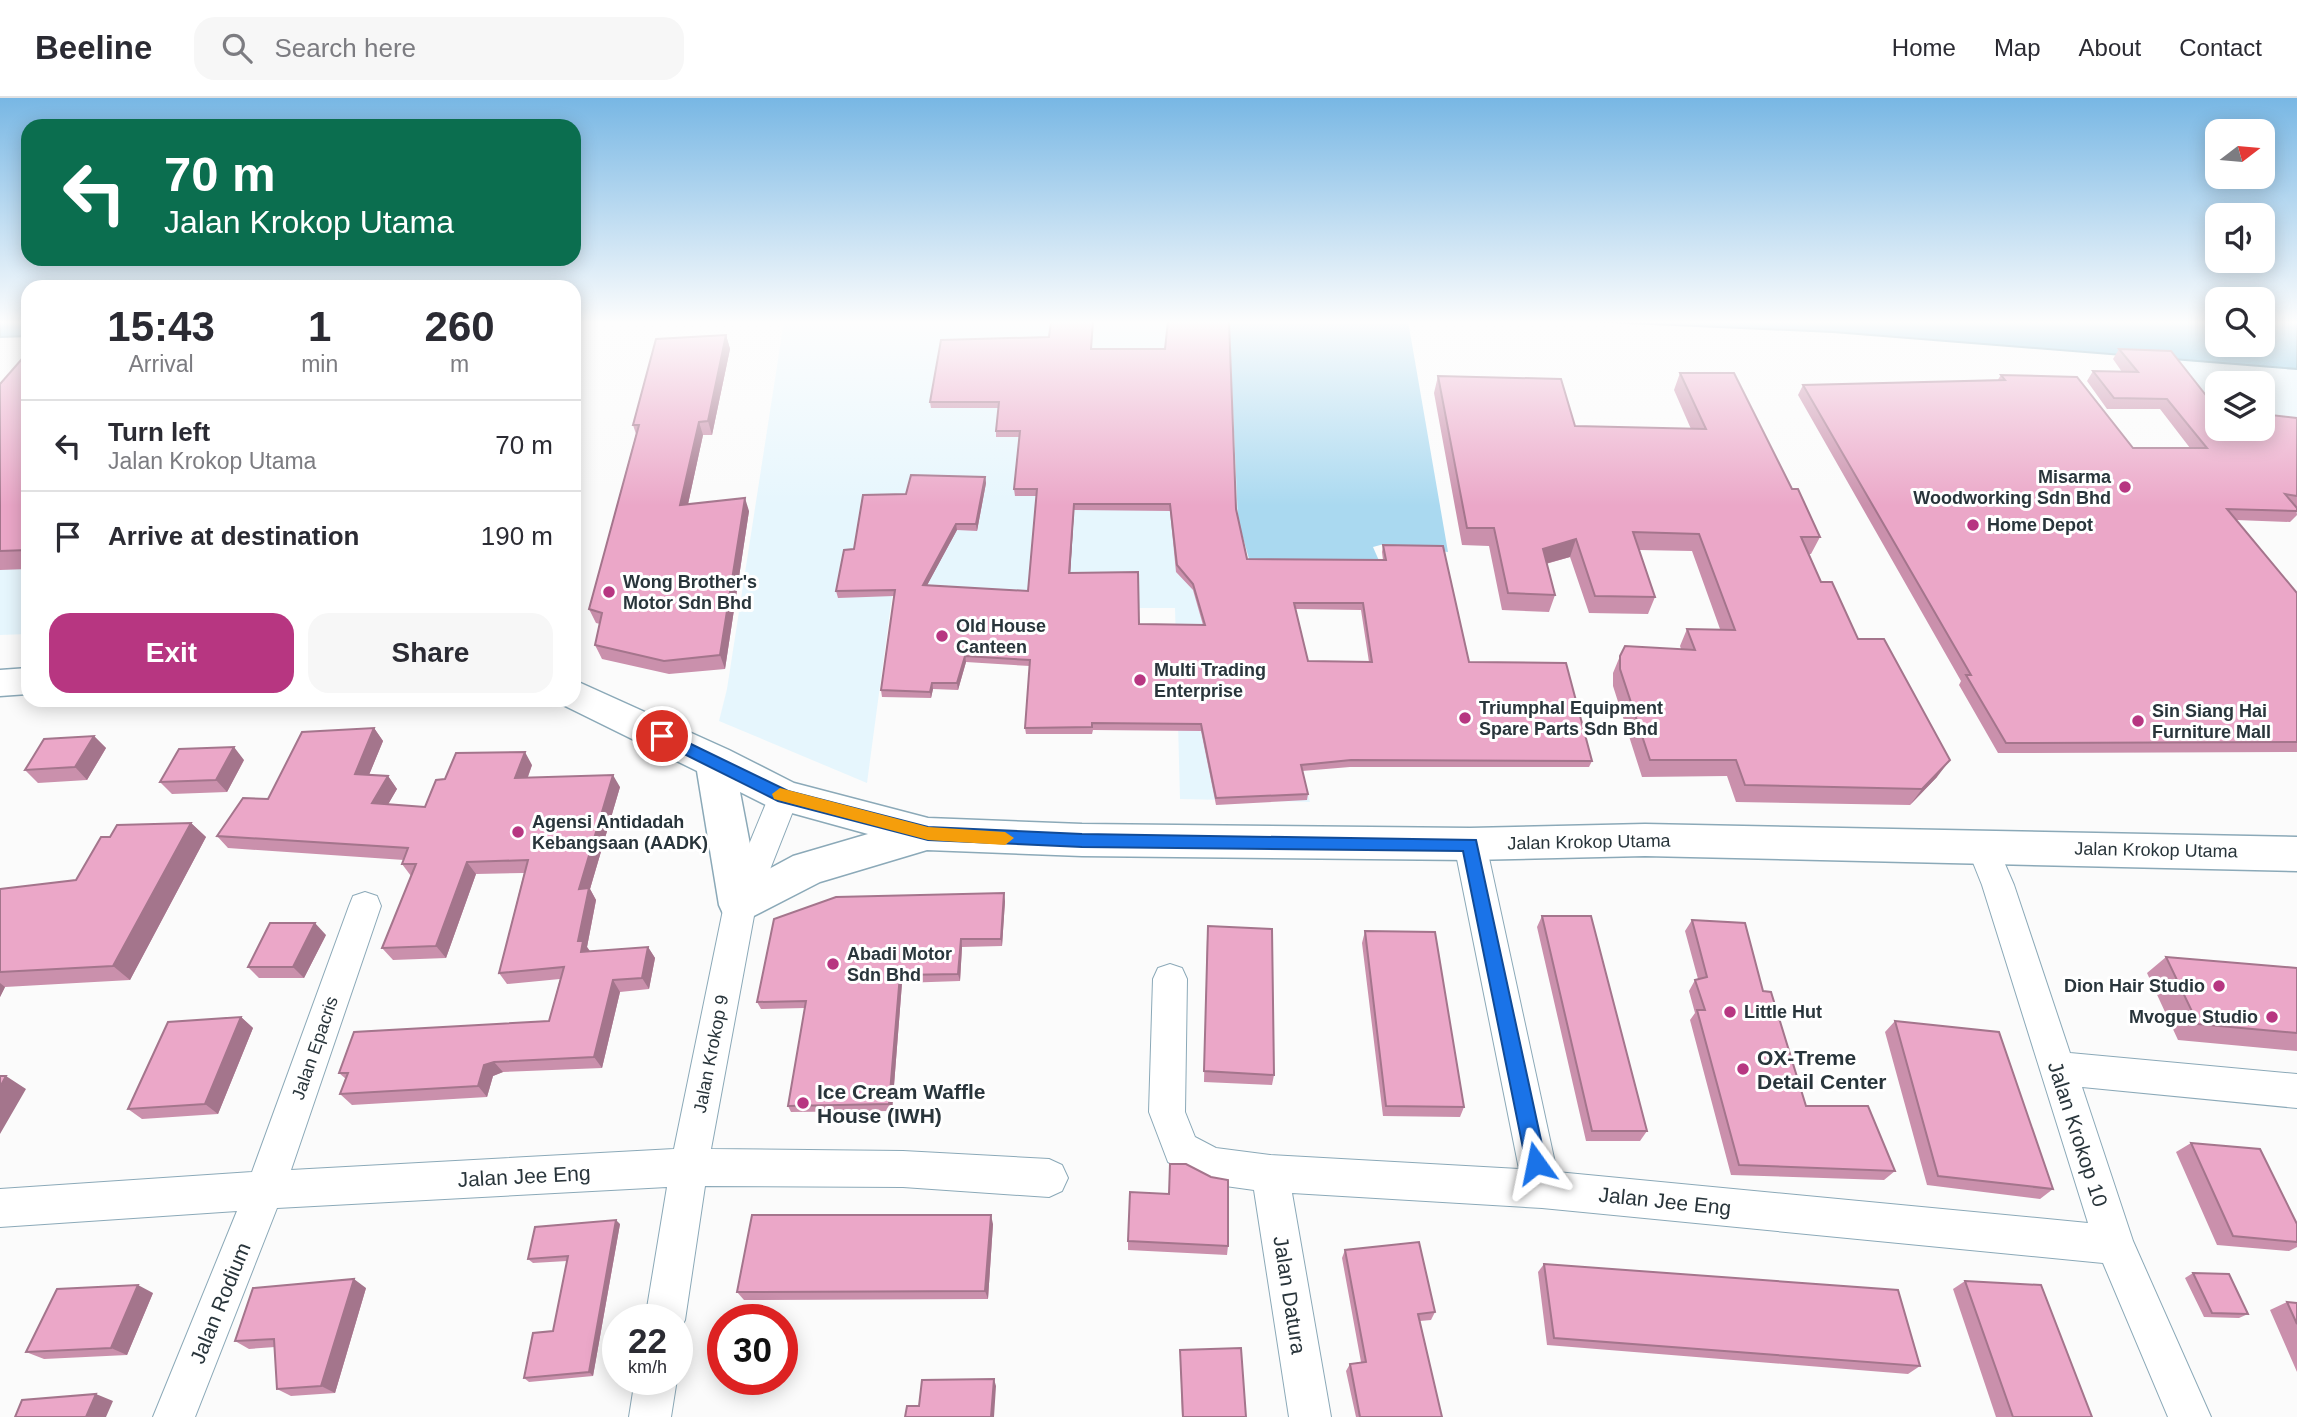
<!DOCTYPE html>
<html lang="en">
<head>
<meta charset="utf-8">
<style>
	body { margin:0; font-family:Arial,sans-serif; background:#f7f7f7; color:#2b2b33; height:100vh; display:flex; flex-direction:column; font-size:26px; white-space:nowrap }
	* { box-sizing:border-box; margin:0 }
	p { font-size:23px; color:#7c7c81 }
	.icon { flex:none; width:38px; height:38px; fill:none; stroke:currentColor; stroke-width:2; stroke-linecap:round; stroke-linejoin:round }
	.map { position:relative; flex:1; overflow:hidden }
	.side { position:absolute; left:21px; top:182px; width:560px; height:427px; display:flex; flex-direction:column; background:#fff; border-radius:21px; box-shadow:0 4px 18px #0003 }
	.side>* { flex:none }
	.top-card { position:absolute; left:21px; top:21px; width:560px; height:147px; border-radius:21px; box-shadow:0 4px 18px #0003; background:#0b6e4f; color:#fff; overflow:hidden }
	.needle { width:46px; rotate:74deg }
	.buttons { position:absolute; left:2205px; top:21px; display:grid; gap:14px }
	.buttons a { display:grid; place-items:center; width:70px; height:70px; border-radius:14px; background:#fff; box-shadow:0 4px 18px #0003; font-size:35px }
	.speed { position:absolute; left:602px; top:1206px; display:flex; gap:14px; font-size:35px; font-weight:700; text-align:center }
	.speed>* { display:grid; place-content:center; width:91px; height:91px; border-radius:50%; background:#fff; box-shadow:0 4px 18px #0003; line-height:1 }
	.speed small { font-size:18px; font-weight:400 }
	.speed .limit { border:10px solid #d22; background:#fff; color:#111 }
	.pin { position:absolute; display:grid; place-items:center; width:60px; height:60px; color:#fff; margin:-30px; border:4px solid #fff; border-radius:50%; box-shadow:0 2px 7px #0007 }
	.me { position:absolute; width:77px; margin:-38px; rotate:348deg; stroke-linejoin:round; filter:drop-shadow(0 0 5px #0008) }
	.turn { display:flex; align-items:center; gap:24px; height:147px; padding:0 28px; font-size:32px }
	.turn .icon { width:91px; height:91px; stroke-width:2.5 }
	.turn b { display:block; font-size:49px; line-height:60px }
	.eta { display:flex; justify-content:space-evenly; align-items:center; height:119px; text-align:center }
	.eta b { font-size:42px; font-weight:600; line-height:49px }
	.primary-button { display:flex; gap:14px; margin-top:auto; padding:14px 28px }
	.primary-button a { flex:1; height:80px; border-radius:21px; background:#b73681; color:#fff; font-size:28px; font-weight:600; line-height:80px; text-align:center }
	.primary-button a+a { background:#f7f7f7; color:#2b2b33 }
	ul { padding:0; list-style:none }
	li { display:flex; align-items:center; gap:21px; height:91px; padding:0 28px; border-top:2px solid #e1e1e2 }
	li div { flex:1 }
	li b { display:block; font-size:26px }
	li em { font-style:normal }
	header { display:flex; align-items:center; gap:42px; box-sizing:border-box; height:98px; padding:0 35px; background:#fff; border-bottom:2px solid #e1e1e2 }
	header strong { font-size:33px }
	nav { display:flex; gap:38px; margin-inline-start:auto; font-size:24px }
	.search { width:490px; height:63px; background:#f7f7f7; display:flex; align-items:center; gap:18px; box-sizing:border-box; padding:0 24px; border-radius:21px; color:#7c7c81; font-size:26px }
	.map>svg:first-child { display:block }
	.built { fill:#e6f6fd }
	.green { fill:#aad9f0 }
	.water { fill:#71bcde; stroke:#5b94ad; stroke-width:2 }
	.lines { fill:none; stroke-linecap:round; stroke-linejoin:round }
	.minor-casing { stroke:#8ba9b8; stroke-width:2 }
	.tertiary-casing { stroke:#8ba9b8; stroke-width:3 }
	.minor { fill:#fff; fill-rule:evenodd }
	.tertiary { fill:#fff; fill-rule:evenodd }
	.wall { fill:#ca90ac; fill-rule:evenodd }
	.shaded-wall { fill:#a4758c }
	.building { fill:#eba7c8; stroke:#a4758c; stroke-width:2; fill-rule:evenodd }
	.route { fill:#1a73e8; stroke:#114b97; stroke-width:2 }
	.slow { fill:#f59e0b }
	.poi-dot { fill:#b73681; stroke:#fff; stroke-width:2.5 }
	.labels { text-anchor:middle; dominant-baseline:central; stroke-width:6; stroke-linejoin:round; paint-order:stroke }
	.poi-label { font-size:18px; font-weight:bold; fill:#29353b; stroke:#fff; text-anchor:start }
	.street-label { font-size:18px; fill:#29353b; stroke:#fff }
	.near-poi-label { font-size:21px; font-weight:bold; fill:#29353b; stroke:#fff; text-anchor:start }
	.near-street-label { font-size:21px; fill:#29353b; stroke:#fff }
</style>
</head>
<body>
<header>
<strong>Beeline</strong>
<div class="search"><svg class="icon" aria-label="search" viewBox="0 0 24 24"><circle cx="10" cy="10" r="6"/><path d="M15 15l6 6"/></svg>Search here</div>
<nav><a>Home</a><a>Map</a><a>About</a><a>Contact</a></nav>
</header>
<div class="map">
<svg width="2297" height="1319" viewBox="0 0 2297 1319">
	<rect width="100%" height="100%" fill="#fbfbfb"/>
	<path class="built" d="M784 223H1229L1238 422 1310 704 1180 701 1175 510H1028L893 491 867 685 719 623 727 591Z
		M2178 261 2297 271V417L2289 416 2263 331V285H2217V316Z
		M28 279V536L0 537V311Z"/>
	<path class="green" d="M1229 223H1408L1448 454 1384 446 1373 449 1380 465 1251 468 1238 422Z"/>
	<path class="water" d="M0 223H28V238L0 239Z
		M1584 223H2217V247H2263V223H2297V271L1833 234Z"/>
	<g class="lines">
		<defs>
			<path id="minor" d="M784 686 795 690 799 698 756 807 711 1051 903 1053 1049 1061 1062 1067 1068 1080 1062 1093 1049 1099 903 1089 705 1088 685 1222 677 1237V1222H645L667 1089 277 1110 195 1319H153L237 1113 0 1129V1091L252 1074 349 808 353 798 365 794 377 798 381 808 291 1072 674 1051 724 807 769 698 773 690Z
				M1470 733 1481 737 1486 746 1557 1074 2088 1125 1982 787 1966 747 1971 738 1982 734 1993 738 2014 787 2070 955 2297 976V1010L2082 989 2133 1143 2211 1319H2168L2103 1165 1542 1110 1292 1095 1331 1319H1289L1254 1092 1211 1086 1168 1064 1149 1014 1153 881 1158 870 1170 866 1182 870 1187 881 1185 1014 1195 1039 1216 1050 1270 1057 1519 1071 1454 746 1459 737Z
				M635 1281H677L671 1319H629Z"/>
			<path id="tertiary" d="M28 570V596L0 598V572Z
				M574 582 729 652 794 685 928 720 1082 726 1470 730 1645 726 2297 739V773L1645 758 1470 762 1082 758 927 752 820 784 740 825 725 820 719 807 697 673 561 606 559 602H574ZM740 694 770 709 868 736 793 758 756 778Z"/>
		</defs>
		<use href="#minor" class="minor-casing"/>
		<use href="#tertiary" class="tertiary-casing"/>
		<use href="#minor" class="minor"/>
		<use href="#tertiary" class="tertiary"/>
	</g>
	<path class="wall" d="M726 237 730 251 712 337H703L688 406 749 413 725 571 669 576 602 561 595 547 600 526 596 525 589 511 636 336 633 327Z
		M1092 251 1236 411 1247 461 1383 462 1382 454 1383 447 1469 564 1592 663 1589 669H1350L1302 673 1308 696 1307 702 1216 707 1201 633 1093 632 1092 636H1026L1025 630 1030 568 966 564 958 592 933 591 931 600 882 599 881 592 894 498 838 500 836 493 854 451 906 396 985 379 986 385 977 433 957 432 927 487 1028 493 1037 398H1015L1014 391 1019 339H996V333L999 310H931L930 304ZM1074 412 1170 413 1176 474 1193 492 1203 527 1139 526 1070 475ZM1295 511 1361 512 1369 564 1308 563Z
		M2119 251 2216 310 2297 320V409H2296L2297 417 2290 424 2236 422 2297 495V654L1998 655 1959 587 1961 583 1798 297 1803 287 1997 283 2001 277 2133 350H2190L2160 311H2107L2087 283 2093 273 2122 274 2113 261Z
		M28 254V471L0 472V286Z
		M1680 275 1792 391 1820 439 1811 456H1809L1821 484 1858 541 1937 679 1910 707 1736 704 1727 678 1642 679 1613 588V575L1620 558 1681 551 1680 548 1687 531H1720L1692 453 1639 452 1655 499 1648 516 1589 515 1570 459 1546 466 1555 497 1549 514 1502 512 1489 448 1462 447 1434 295 1438 278 1575 328 1691 331 1674 292Z
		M374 630 383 643 369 677 388 678 397 691 388 706 425 709 445 681 532 667 528 679 620 689 590 791 596 802 587 849 590 853 648 849 655 860 649 891 620 894 602 970 503 974 493 978 487 999 352 1007 340 996 346 981 339 975 549 923 560 881 507 886 499 875 524 775 476 776 446 860 393 862 382 850 411 778 402 766 404 762 228 750 217 738 268 701Z
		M94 638 106 650 87 682 38 685 25 672Z
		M244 662 227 694 172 696 160 684Z
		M191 725 206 739 130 882 5 889 0 899V791L76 782Z
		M1005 803 1002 848 962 849 960 883 902 885 892 1013 791 1014 788 1008 805 910 761 911 757 904Z
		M1542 818 1647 1033 1640 1043H1586L1537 829Z
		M1692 822 1763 893 1806 1008 1895 1073 1884 1082 1731 1077 1690 922 1695 915 1689 893 1695 882 1698 881 1685 833Z
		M1365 833 1464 1009 1460 1019 1383 1018 1362 845Z
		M326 837 304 880H259L248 869Z
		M1207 840 1274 977 1272 987 1204 984Z
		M2166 859 2297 870V953L2178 942 2147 875Z
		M241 919 253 930 218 1016 142 1021 128 1011Z
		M1895 923 2053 1091 2040 1101 1927 1087 1885 934Z
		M2191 1045 2297 1126V1149L2289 1153 2217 1147 2176 1054Z
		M620 1126 593 1278 529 1284 524 1280 553 1233 567 1163 533 1165 528 1161Z
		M993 1126 988 1201 744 1202 737 1194Z
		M1128 1143 1228 1148 1227 1157 1128 1152Z
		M1345 1152 1435 1214 1431 1222 1420 1223 1442 1319H1356L1346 1273 1350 1266 1361 1264 1342 1160Z
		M1544 1166 1920 1268 1908 1276 1547 1247 1538 1174Z
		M2193 1175 2248 1216 2239 1220 2204 1219 2185 1180Z
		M1965 1183 2092 1319H1996L1953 1191Z
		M366 1190 335 1295 291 1298 277 1291 275 1249 249 1251 235 1243Z
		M153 1195 127 1257 44 1261 26 1254Z
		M2287 1204 2297 1205V1274L2270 1212Z
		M1180 1252 1246 1319H1182Z"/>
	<path class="shaded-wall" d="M726 237 730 251 712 337 708 323Z
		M699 324 703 337 685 420 680 407Z
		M985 379 986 385 977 433 976 426Z
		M745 400 749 413 725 571 720 557Z
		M1074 406V412L1070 481 1069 475Z
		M956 426 957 432 924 493 923 487Z
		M1576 441 1570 459 1537 468 1543 451Z
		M965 558 966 564 958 592 957 585Z
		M932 585 933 591 931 600 930 594Z
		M374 630 383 643 364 689 355 676Z
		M94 638 106 650 87 682 75 669Z
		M234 649 244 662 227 694 216 682Z
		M525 654 532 667 523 692 515 680Z
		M1950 662 1937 679 1910 707 1922 691Z
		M613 677 620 689 590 791 596 802 587 849 591 855 581 854 578 843 579 791Z
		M388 678 397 691 382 717 372 705Z
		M191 725 206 739 130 882 113 868Z
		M467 764 476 776 446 860 436 848Z
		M1004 795 1005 803 1002 848 1001 841Z
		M315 825 326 837 304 880 293 869Z
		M961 841 962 849 960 883 958 876Z
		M648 849 655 860 649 891 642 880Z
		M900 877 902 885 892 1013 889 1006Z
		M613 882 620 894 602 970 594 959Z
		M0 885 5 889 0 899Z
		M241 919 253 930 218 1016 205 1006Z
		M494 964 503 974 493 978 487 999 478 988 484 967Z
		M6 978 26 991 0 1036V989Z
		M991 1117 993 1126 988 1201 985 1193Z
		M616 1122 620 1126 593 1278 589 1274Z
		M354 1181 366 1190 335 1295 321 1288Z
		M138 1187 153 1195 127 1257 111 1250Z
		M994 1281 996 1288 994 1319H991Z
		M96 1296 113 1303 106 1319H86Z"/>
	<path class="building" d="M1051 223H1093L1091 251H1165L1168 223H1229L1236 411 1247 461 1386 462 1383 447 1443 448 1469 564 1566 565 1592 663 1351 662 1301 667 1308 696 1216 700 1201 626 1092 625V629L1025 630 1030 562 965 558 957 585H932L930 594 881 592 895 492 836 493 844 452 854 451 863 397 906 396 911 377 985 379 976 426H956L923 487 1028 493 1037 391H1014L1020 333H996L999 304H930L941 242 1049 239ZM1074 406H1170L1177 467 1193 486 1205 527 1139 526 1138 474 1069 475ZM1294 505H1363L1372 564 1308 563Z
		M726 237 708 323 699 324 680 407 745 400 720 557 664 563 595 547 602 515 589 511 639 327H633L656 241Z
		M2119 251 2171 253 2216 310H2217V331H2263V316L2297 320V398L2285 396 2297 410V413L2227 411 2297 495V644L2006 645 1966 577H1971L1803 287 2005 282 2001 277 2077 279 2133 350H2207L2167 301 2114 300 2093 273 2138 274Z
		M28 254V452L0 453V286Z
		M1680 275H1734L1792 391H1798L1820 439H1801L1821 484H1832L1858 541H1884L1950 662 1922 691 1745 687 1736 662H1650L1620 571V558L1625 548 1695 552 1687 531 1735 532 1699 436 1633 434 1655 499 1595 498 1576 441 1543 451 1555 497 1508 495 1494 430H1467L1438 278 1561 281 1575 328 1706 331Z
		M374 630 355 676 388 678 372 705 425 709 436 682 445 681 456 655 525 654 515 680 613 677 579 791 589 790 578 843H583L581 854 648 849 642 880 613 882 594 959 494 964 484 967 478 988 340 996 348 975H339L354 934 549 923 564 869 499 875 528 762 467 764 436 848 382 850 416 766H402L408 750 217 738 243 700 268 701 302 634Z
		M94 638 75 669 25 672 44 641Z
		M234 649 216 682 160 684 179 651Z
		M191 725 113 868 0 874V791L76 782 101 739H110L117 727Z
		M1004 795 1001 841H961L958 876 900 877 889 1006 788 1008 806 903 757 904 774 821 836 799Z
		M1542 818H1591L1647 1033H1592Z
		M1692 822 1745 825 1763 893 1771 894 1806 1008H1868L1895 1073 1739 1067 1697 912H1705L1695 882 1707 879Z
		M270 825H315L293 869H248Z
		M1208 828 1272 831 1274 977 1204 973Z
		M1365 833 1435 834 1464 1009 1386 1008Z
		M2166 859 2297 870V935L2198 926Z
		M241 919 205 1006 128 1011 168 924Z
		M1895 923 1999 934 2053 1091 1938 1078Z
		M0 978H6L0 989Z
		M2191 1045 2260 1051 2297 1126V1144L2233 1138Z
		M1170 1066H1186L1211 1079 1228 1082V1148L1128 1143 1130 1094 1169 1096Z
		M752 1117H991L985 1193 737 1194Z
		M616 1122 589 1274 524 1280 533 1235 553 1233 568 1158 528 1161 535 1129Z
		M1419 1144 1435 1214 1418 1216 1442 1319H1360L1350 1266 1366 1264 1345 1152Z
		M1544 1166 1898 1192 1920 1268 1554 1240Z
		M2193 1175 2229 1176 2248 1216 2212 1215Z
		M354 1181 321 1288 277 1291 274 1241 235 1243 253 1190Z
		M1965 1183 2041 1187 2092 1319H2013Z
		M138 1187 111 1250 26 1254 57 1191Z
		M2287 1204 2297 1205V1226Z
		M1241 1250 1246 1319H1183L1180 1252Z
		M994 1281 991 1319H905L907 1308H919L922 1282Z
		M96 1296 86 1319H15L22 1302Z"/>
	<linearGradient id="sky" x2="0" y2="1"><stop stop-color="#78b7e4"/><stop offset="0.55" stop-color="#fdfdfd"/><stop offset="1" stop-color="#fdfdfd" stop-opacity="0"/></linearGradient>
	<rect width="2297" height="408" fill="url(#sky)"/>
	<path class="route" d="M662 632 788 693 928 729 1082 736 1476 742 1546 1065 1543 1072 1536 1074 1529 1072 1526 1065 1463 753 1082 749 928 742 778 703 656 642V633Z"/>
	<path class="slow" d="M780 690 928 729 1005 734 1014 740 1005 747 928 742 774 701 772 696Z"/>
	<g class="poi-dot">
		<circle cx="2125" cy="389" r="7"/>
		<circle cx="1973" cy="427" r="7"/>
		<circle cx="609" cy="494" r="7"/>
		<circle cx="942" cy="538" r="7"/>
		<circle cx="1140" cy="582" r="7"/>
		<circle cx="1465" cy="620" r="7"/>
		<circle cx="2138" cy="623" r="7"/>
		<circle cx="518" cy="734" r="7"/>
		<circle cx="833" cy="866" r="7"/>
		<circle cx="2219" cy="888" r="7"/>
		<circle cx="1730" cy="914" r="7"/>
		<circle cx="2272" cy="919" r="7"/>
		<circle cx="1743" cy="971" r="7"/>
		<circle cx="803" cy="1005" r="7"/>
	</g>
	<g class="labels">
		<g class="poi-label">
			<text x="2111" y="379" text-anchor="end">Misarma<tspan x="2111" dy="21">Woodworking Sdn Bhd</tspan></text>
			<text x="1987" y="427">Home Depot</text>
			<text x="623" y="484">Wong Brother's<tspan x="623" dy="21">Motor Sdn Bhd</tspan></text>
			<text x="956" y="528">Old House<tspan x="956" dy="21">Canteen</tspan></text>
			<text x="1154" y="572">Multi Trading<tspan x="1154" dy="21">Enterprise</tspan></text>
			<text x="1479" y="610">Triumphal Equipment<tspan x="1479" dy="21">Spare Parts Sdn Bhd</tspan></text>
			<text x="2152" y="613">Sin Siang Hai<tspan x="2152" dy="21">Furniture Mall</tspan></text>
			<text x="532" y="724">Agensi Antidadah<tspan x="532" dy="21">Kebangsaan (AADK)</tspan></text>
			<text x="847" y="856">Abadi Motor<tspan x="847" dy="21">Sdn Bhd</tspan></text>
			<text x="2205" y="888" text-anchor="end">Dion Hair Studio</text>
			<text x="1744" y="914">Little Hut</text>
			<text x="2258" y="919" text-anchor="end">Mvogue Studio</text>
		</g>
		<g class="street-label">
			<text transform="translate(1589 744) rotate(-1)">Jalan Krokop Utama</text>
			<text transform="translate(2156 752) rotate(1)">Jalan Krokop Utama</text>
			<text transform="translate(315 950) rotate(-71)">Jalan Epacris</text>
			<text transform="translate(711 956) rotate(-79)">Jalan Krokop 9</text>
		</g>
		<g class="near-poi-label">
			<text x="1757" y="959">OX-Treme<tspan x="1757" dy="24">Detail Center</tspan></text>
			<text x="817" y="993">Ice Cream Waffle<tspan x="817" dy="24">House (IWH)</tspan></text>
		</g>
		<g class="near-street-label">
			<text transform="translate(2078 1036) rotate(72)">Jalan Krokop 10</text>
			<text transform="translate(524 1078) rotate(-3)">Jalan Jee Eng</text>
			<text transform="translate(1665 1103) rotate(6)">Jalan Jee Eng</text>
			<text transform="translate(1290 1197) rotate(81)">Jalan Datura</text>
			<text transform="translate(220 1205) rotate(-68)">Jalan Rodium</text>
		</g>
	</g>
</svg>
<div class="buttons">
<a><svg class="needle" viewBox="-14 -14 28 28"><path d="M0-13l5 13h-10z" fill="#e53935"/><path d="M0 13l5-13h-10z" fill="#7c7c81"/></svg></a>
<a><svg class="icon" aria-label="sound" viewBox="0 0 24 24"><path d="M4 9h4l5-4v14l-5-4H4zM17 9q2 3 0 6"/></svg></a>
<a><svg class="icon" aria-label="search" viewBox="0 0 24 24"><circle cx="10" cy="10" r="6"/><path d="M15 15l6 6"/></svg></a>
<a><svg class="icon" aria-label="layers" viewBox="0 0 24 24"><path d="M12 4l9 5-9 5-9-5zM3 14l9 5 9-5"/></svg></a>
</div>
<div class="speed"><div>22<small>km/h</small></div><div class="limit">30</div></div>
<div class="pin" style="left:662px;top:638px;background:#d93025"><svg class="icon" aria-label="arrive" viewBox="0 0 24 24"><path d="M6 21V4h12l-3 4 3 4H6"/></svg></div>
<svg class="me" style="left:1536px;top:1065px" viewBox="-20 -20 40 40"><path d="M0-17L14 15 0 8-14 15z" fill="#1a73e8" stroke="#fff" stroke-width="4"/></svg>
<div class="top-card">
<div class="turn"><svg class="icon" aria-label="left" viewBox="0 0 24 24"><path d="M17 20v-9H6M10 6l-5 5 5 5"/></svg><div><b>70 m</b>Jalan Krokop Utama</div></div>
</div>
<section class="side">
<div class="eta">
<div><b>15:43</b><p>Arrival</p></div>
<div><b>1</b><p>min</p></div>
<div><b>260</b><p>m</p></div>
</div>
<ul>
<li><svg class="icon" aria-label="left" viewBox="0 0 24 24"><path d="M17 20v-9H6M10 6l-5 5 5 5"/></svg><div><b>Turn left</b><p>Jalan Krokop Utama</p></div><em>70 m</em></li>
<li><svg class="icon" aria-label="arrive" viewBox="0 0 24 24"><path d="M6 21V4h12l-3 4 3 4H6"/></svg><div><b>Arrive at destination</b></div><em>190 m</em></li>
</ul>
<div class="primary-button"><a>Exit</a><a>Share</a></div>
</section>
</div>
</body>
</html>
